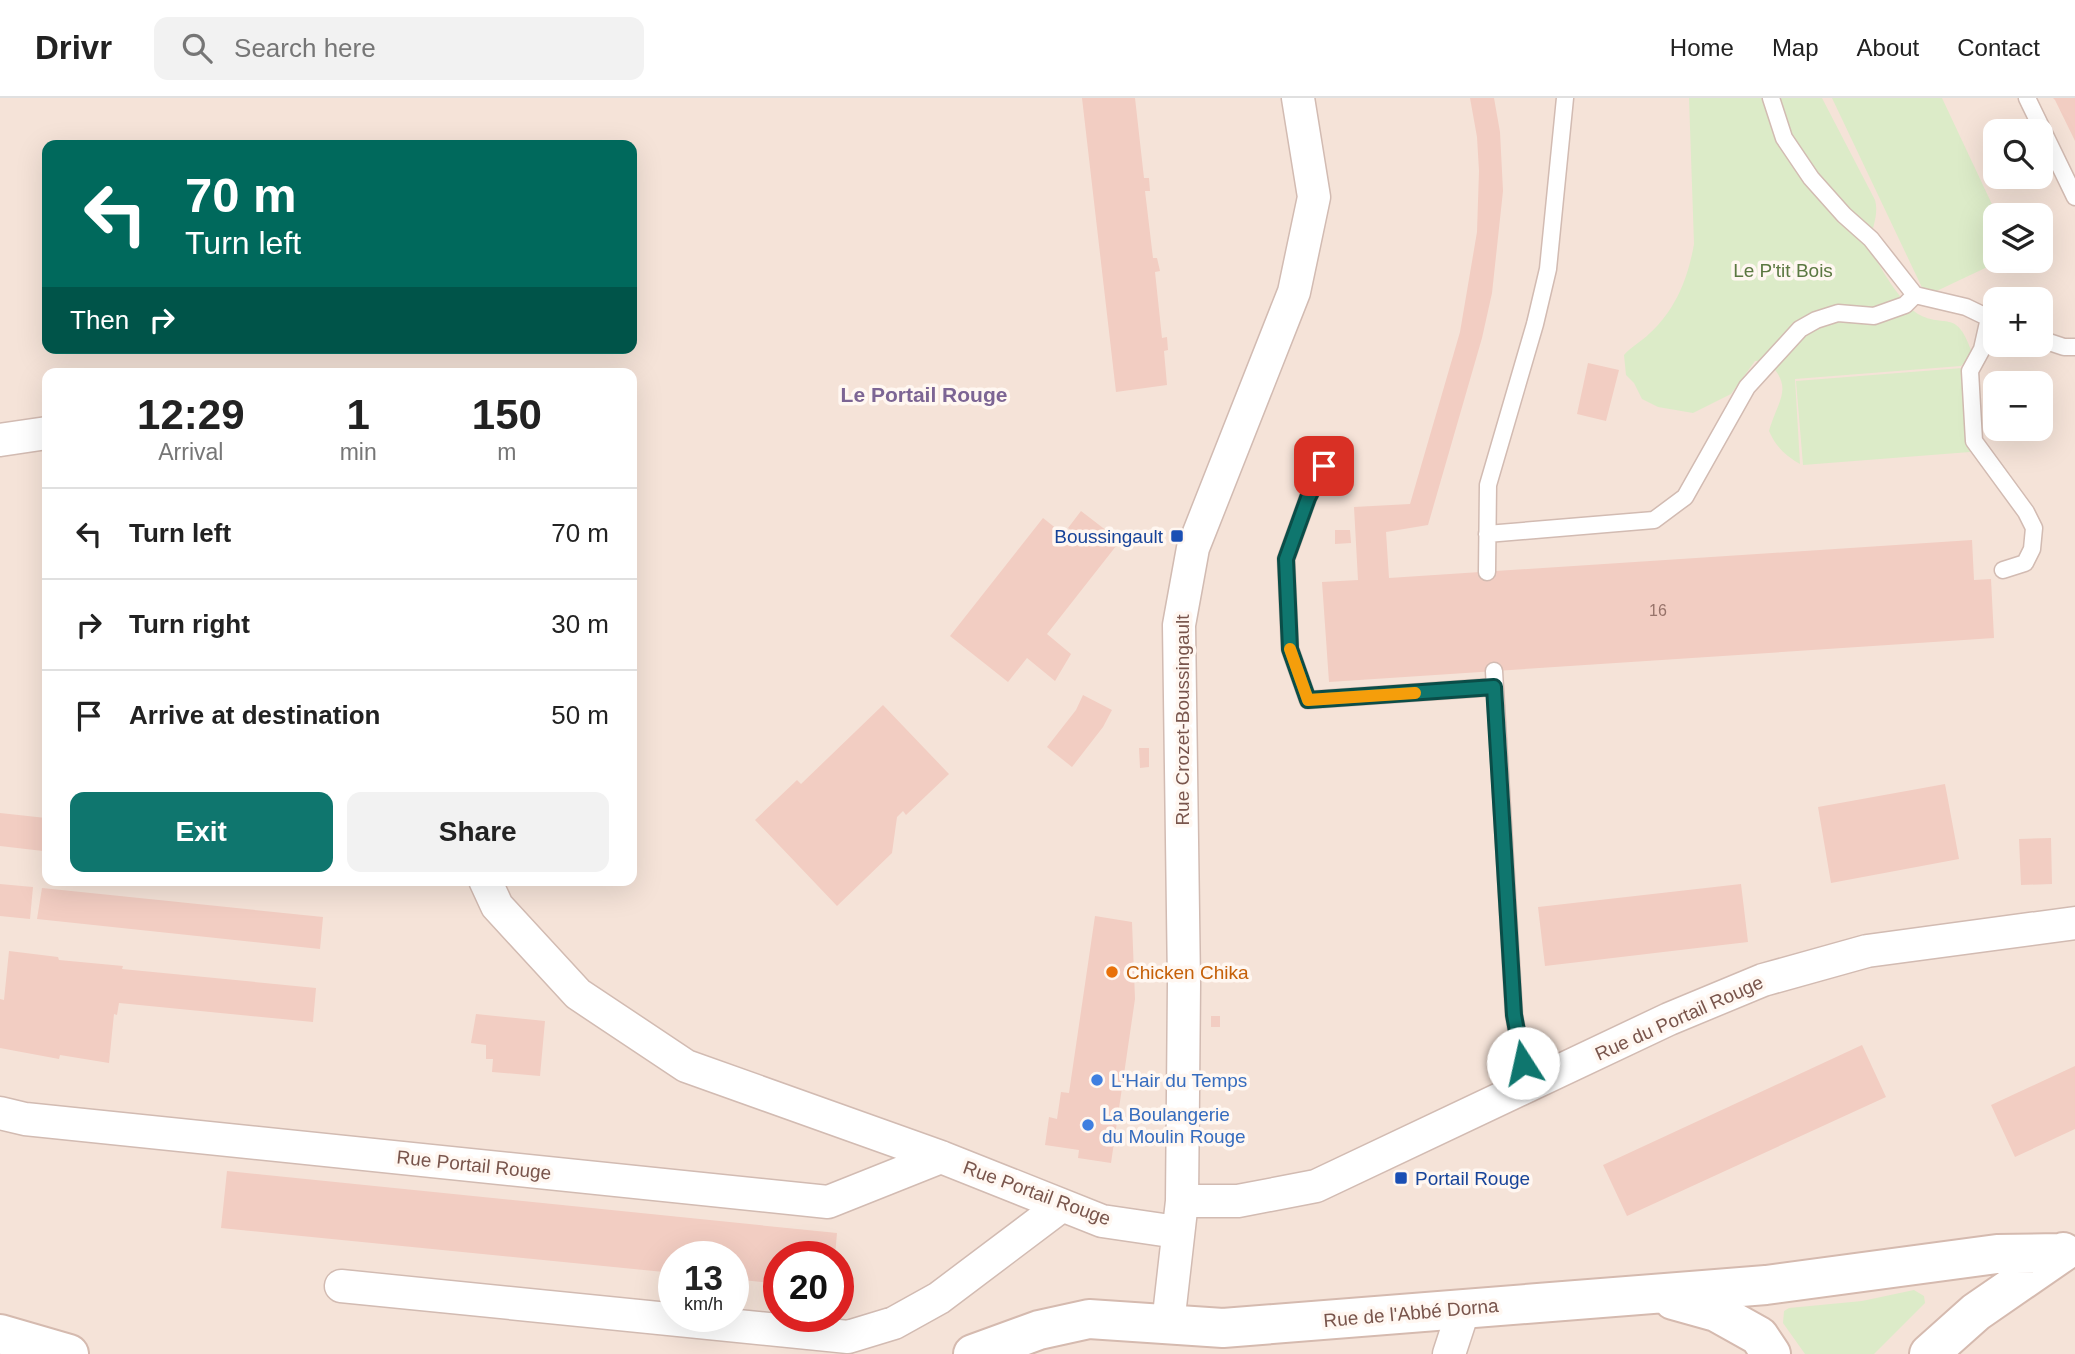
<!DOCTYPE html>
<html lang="en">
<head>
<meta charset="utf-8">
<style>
	body { margin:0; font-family:Helvetica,sans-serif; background:#f2f2f2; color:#222; height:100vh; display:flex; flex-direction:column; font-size:26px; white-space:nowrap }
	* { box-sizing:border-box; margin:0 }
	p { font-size:23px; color:#767676 }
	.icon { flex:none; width:38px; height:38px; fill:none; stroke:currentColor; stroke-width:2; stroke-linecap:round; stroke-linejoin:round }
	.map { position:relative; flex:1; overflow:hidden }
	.drawer { position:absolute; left:42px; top:270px; width:595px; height:518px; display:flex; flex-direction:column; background:#fff; border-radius:14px; box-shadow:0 7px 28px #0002 }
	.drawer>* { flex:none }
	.hud { position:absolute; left:42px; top:42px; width:595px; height:214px; border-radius:14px; box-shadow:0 7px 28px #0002; background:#00695c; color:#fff; overflow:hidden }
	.fabs { position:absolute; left:1983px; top:21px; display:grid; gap:14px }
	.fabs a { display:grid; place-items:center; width:70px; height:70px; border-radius:14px; background:#fff; box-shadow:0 7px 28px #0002; font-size:35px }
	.speed { position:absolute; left:658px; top:1143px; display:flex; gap:14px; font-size:35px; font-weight:700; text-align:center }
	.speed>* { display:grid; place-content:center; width:91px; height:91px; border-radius:50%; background:#fff; box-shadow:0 7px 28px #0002; line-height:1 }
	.speed small { font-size:18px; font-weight:400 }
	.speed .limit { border:10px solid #d22; background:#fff; color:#111 }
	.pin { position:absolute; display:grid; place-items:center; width:60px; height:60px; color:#fff; margin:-30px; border-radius:14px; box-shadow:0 4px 10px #0006 }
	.me { position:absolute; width:77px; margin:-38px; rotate:350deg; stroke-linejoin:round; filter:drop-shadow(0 0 5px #0008) }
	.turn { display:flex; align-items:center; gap:24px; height:147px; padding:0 28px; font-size:32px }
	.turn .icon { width:91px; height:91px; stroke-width:2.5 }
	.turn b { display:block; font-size:49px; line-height:60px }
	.then { display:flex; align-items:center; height:66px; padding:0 28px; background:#0003; gap:14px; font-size:26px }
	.eta { display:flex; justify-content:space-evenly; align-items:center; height:119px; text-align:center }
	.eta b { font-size:42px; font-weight:600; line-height:49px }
	.button { display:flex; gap:14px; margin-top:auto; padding:14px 28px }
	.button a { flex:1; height:80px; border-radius:14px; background:#0f766e; color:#fff; font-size:28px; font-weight:600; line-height:80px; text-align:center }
	.button a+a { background:#f2f2f2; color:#222 }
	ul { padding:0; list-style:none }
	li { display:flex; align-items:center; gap:21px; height:91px; padding:0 28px; border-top:2px solid #e0e0e0 }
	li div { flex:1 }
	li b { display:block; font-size:26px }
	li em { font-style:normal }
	header { display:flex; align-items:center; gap:42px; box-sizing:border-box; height:98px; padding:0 35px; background:#fff; border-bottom:2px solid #e0e0e0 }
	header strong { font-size:33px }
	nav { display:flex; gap:38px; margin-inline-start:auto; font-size:24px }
	.search { width:490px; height:63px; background:#f2f2f2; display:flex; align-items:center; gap:18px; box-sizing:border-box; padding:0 24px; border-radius:14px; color:#767676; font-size:26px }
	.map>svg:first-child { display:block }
	.residential { fill:#f5e3d8; fill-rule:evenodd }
	.green { fill:#dcebc8 }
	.building { fill:#f2cdc2 }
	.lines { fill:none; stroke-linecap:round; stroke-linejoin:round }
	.lane-casing { stroke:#d2bbb2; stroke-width:19 }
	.street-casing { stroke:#d2bbb2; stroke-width:35 }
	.secondary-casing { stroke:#d5baaf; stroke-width:42 }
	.lane { stroke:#fff; stroke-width:16 }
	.street { stroke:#fff; stroke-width:32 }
	.secondary { stroke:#fff; stroke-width:38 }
	.route-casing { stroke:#0a4d48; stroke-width:18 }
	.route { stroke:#0f766e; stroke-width:12 }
	.slow { stroke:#f59e0b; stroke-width:12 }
	.transit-dot { fill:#1a4fb4; stroke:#fff7f1; stroke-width:2.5 }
	.food-dot { fill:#e8710a; stroke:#fff7f1; stroke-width:2.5 }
	.shop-dot { fill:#3f7fe0; stroke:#fff7f1; stroke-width:2.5 }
	.labels { text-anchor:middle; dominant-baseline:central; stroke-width:7; stroke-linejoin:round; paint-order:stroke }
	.number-label { font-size:16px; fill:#97736a }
	.park-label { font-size:19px; fill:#5b7841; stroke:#fff7f1 }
	.transit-label { font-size:19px; fill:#164399; stroke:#fff7f1; text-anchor:end }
	.street-label { font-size:19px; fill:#79554c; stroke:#fff7f1 }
	.food-label { font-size:19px; fill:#c56008; stroke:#fff7f1; text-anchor:start }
	.shop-label { font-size:19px; fill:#366cbe; stroke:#fff7f1; text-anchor:start }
	.neighbourhood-label { font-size:21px; font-weight:bold; fill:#7c6594; stroke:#fff7f1 }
</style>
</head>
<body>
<header>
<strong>Drivr</strong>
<div class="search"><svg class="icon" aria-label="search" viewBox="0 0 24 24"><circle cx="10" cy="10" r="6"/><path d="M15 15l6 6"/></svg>Search here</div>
<nav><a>Home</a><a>Map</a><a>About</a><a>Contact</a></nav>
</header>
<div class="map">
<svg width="2075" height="1256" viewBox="0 0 2075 1256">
	<rect width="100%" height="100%" fill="#fdf2ea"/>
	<path class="residential" d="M0 0H2075V1256H33L0 1237ZM1995 33H2040V79H1995ZM47 47H632V250H47ZM1995 117H2040V163H1995ZM1995 201H2040V247H1995ZM47 275H632V782H47ZM1995 285H2040V331H1995ZM674 1158H733V1218H674ZM779 1158H838V1218H779Z"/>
	<path class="green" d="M1689 0H1822L1875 102C1880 121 1868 133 1872 150 1875 165 1904 208 1918 216 1945 231 1956 210 1971 252L1969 260 1961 268 1795 281 1800 366C1785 357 1776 349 1769 333 1778 301 1795 290 1767 263H1755L1731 296 1693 315 1658 309 1642 301 1634 285 1626 277 1624 257C1632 248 1641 244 1650 235 1676 211 1688 180 1694 146Z
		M1832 0H1942L1997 117H1995V163H2000L1926 198Z
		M1962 270 1970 354 1803 367 1796 283Z
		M1914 1192 1924 1198 1925 1205 1874 1256H1805L1783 1225 1784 1213 1789 1210 1862 1203Z"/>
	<path class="building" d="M1082 0H1135L1144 80H1149L1150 93H1145L1153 160H1157L1160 173 1155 174 1162 240 1167 239 1168 252 1164 253 1167 287 1116 294Z
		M1470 0H1494L1500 34 1503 93 1492 195 1482 240 1428 427 1386 434 1389 480 1972 442 1974 482 1991 481 1994 540 1329 584 1322 484 1358 482 1354 409 1410 406 1460 234 1477 134 1479 73 1477 39Z
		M2053 0H2075V43L2055 2Z
		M1588 265 1619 272 1606 323 1577 316Z
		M1081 413 1120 443 1047 536 1071 556 1055 583 1027 560 1008 584 950 538 1043 420 1067 439 1072 433 1068 430Z
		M1335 432H1350L1351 445 1335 446Z
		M1083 597 1112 612 1103 629 1072 669 1047 649 1076 612Z
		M883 607 949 676 906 717 903 713 897 719 892 755 837 808 755 722 797 682 801 686Z
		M1139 650H1149V669L1140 670Z
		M1945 686 1959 761 1831 785 1818 709Z
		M0 715 46 720 43 753 0 748Z
		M2051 740 2052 786 2021 787 2019 741Z
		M0 786 33 789 30 821 0 818Z
		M1741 786 1748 844 1545 868 1538 809Z
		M42 790 323 819 320 851 37 821Z
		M1095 818 1132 824 1135 901 1111 1065 1078 1060 1079 1052 1045 1047 1049 1019 1057 1021 1061 994 1069 995Z
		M9 853 58 859 59 862 123 868 122 871 316 890 313 924 119 905 117 917 114 916 109 965 60 957 59 961 0 950V901L4 902Z
		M476 916 545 923 540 978 492 974 493 961H486V947L471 945Z
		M1211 918H1220V929H1211Z
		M1862 947 1886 999 1627 1118 1603 1067Z
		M2075 968V1031L2015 1059 1991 1007Z
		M227 1073 837 1135 835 1158H779V1186L733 1181V1158H674V1175L221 1130Z"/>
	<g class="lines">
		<defs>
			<path id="lane" d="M1771 0 1784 40 1811 80 1844 117 1871 141 1915 197 1966 209 1995 223
				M2027 0 2075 99
				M1989 220 1982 251 1970 273 1974 343 2026 414 2034 430 2032 451 2025 465 2003 472
				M2040 241 2064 249H2075
				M1324 368 1308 400 1286 461 1290 551 1308 602 1494 589
				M1487 436 1654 422 1685 399 1747 289 1800 231 1816 222 1838 215 1874 218 1905 207 1915 197
				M1487 474 1488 387 1535 226 1548 171 1565 0
				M1494 573 1514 917 1527 989"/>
			<path id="street" d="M0 342 47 335
				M485 782 497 808 578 896 686 968 941 1059 1102 1123 1177 1134
				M0 1015 25 1021 828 1104 941 1059
				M1182 1103H1238L1316 1088 1669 921 1763 882 1867 853 2075 825
				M341 1188 848 1239 894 1225 939 1200 1061 1108
				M1168 1226 1182 1103 1184 886 1179 527 1193 450 1294 194 1314 99 1298 0
				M1449 1256 1464 1210"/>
			<path id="secondary" d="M1673 1202 1716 1214 1759 1238 1771 1256
				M0 1236 69 1256
				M973 1256 1039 1232 1089 1221 1223 1230 1766 1187 1997 1156 2059 1155
				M1929 1256 1976 1214 2063 1154"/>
		</defs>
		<use href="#lane" class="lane-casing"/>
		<use href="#street" class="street-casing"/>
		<use href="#secondary" class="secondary-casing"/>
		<use href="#lane" class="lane"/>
		<use href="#street" class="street"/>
		<use href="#secondary" class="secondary"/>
	</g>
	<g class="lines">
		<defs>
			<path id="route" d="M1324 368 1308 400 1286 461 1290 551 1308 602 1494 589 1514 917 1523 965"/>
		</defs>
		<use href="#route" class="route-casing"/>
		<use href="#route" class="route"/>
		<path class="slow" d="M1290 551 1308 602 1415 595"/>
	</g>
	<g class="transit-dot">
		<rect x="1170" y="431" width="14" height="14" rx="3.5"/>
		<rect x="1394" y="1073" width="14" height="14" rx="3.5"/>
	</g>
	<circle class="food-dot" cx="1112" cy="874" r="7"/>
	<g class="shop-dot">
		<circle cx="1097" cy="982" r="7"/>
		<circle cx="1088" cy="1027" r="7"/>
	</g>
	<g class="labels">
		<g class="number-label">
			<text x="1658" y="512">16</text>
		</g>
		<g class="park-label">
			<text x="1783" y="172">Le P'tit Bois</text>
		</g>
		<g class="transit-label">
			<text x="1163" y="438">Boussingault</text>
			<text x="1415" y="1080" text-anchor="start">Portail Rouge</text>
		</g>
		<g class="street-label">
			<text transform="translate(1182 622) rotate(-90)">Rue Crozet-Boussingault</text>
			<text transform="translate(1679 920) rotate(-24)">Rue du Portail Rouge</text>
			<text transform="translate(474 1067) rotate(6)">Rue Portail Rouge</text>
			<text transform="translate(1037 1095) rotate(20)">Rue Portail Rouge</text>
			<text transform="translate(1411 1215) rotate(-5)">Rue de l'Abbé Dorna</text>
		</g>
		<g class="food-label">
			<text x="1126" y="874">Chicken Chika</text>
		</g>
		<g class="shop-label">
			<text x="1111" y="982">L'Hair du Temps</text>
			<text x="1102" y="1016">La Boulangerie<tspan x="1102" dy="22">du Moulin Rouge</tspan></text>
		</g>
		<g class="neighbourhood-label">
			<text x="924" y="296">Le Portail Rouge</text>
		</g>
	</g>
</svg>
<div class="fabs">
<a><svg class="icon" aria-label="search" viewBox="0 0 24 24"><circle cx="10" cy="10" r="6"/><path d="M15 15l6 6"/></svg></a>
<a><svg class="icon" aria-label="layers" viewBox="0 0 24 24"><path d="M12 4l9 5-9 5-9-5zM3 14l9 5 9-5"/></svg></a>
<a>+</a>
<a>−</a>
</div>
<div class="speed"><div>13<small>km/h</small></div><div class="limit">20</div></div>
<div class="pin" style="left:1324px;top:368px;background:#d93025"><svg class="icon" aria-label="arrive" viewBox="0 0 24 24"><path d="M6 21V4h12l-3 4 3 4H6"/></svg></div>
<svg class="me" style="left:1523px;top:965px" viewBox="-20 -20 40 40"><circle r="19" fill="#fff"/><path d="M0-13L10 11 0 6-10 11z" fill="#0f766e"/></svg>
<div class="hud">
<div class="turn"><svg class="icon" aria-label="left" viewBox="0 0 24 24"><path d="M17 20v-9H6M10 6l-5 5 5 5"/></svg><div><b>70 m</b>Turn left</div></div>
<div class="then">Then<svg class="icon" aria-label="right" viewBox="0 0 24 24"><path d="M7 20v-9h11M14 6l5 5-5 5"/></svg></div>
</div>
<section class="drawer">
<div class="eta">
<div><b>12:29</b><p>Arrival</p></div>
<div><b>1</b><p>min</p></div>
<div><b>150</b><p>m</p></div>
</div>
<ul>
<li><svg class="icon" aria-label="left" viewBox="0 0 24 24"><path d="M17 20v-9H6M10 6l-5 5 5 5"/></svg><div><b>Turn left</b></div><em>70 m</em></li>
<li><svg class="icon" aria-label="right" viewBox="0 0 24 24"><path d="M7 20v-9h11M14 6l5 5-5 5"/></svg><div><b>Turn right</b></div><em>30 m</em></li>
<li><svg class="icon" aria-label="arrive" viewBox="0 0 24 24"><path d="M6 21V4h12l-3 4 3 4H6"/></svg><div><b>Arrive at destination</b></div><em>50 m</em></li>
</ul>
<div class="button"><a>Exit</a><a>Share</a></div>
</section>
</div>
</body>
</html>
